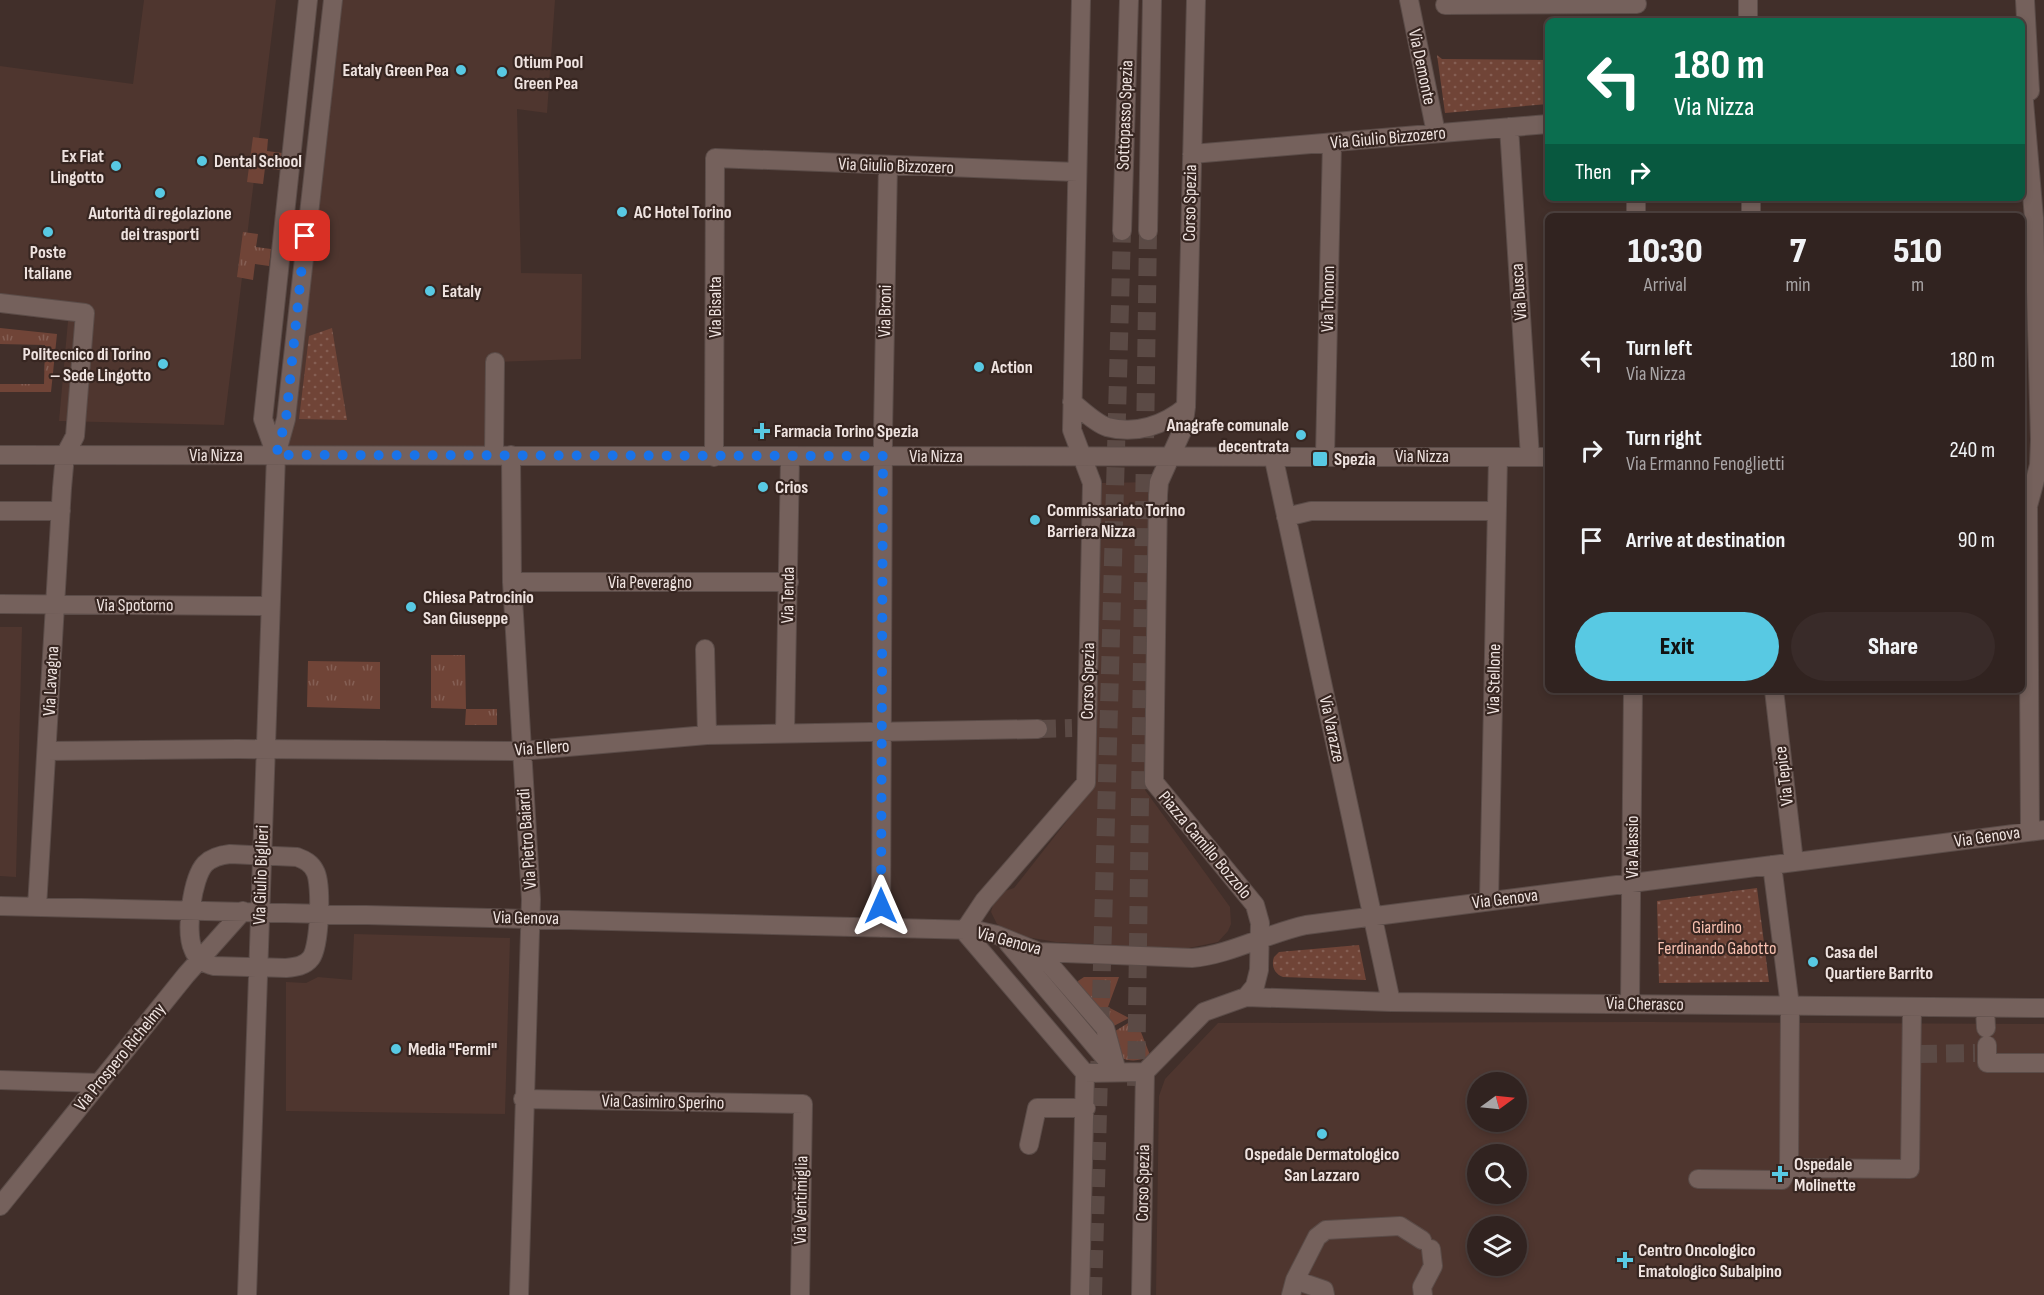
<!DOCTYPE html>
<html lang="en">
<head>
<meta charset="utf-8">
<style>
	body { margin:0; font-family:"Sofia Sans Condensed",sans-serif; background:#392b29; color:#f1f3f6; height:100vh; display:flex; flex-direction:column; font-size:22px; white-space:nowrap }
	* { box-sizing:border-box; margin:0 }
	p { font-size:20px; color:#a8a4a5 }
	.icon { flex:none; width:33px; height:33px; fill:none; stroke:currentColor; stroke-width:2; stroke-linecap:round; stroke-linejoin:round }
	.map { position:relative; flex:1; overflow:hidden }
	.sheet { position:absolute; left:1545px; top:213px; width:480px; height:480px; display:flex; flex-direction:column; background:#312320; border-radius:9px; box-shadow:0 3px 9px #0003,0 0 0 2px #4c403e }
	.sheet>* { flex:none }
	.top-card { position:absolute; left:1545px; top:18px; width:480px; height:183px; border-radius:9px; box-shadow:0 3px 9px #0003,0 0 0 2px #4c403e; background:#0b6e4f; color:#fff; overflow:hidden }
	.needle { width:39px; rotate:75deg }
	.controls { position:absolute; left:1467px; top:1072px; display:grid; gap:12px }
	.controls a { display:grid; place-items:center; width:60px; height:60px; border-radius:50%; background:#312320; box-shadow:0 3px 9px #0003,0 0 0 2px #4c403e; font-size:30px }
	.pin { position:absolute; display:grid; place-items:center; width:51px; height:51px; color:#fff; margin:-26px; border-radius:12px; box-shadow:0 3px 9px #0006 }
	.me { position:absolute; width:66px; margin:-33px; rotate:0deg; stroke-linejoin:round; filter:drop-shadow(0 0 4px #0008) }
	.turn { display:flex; align-items:center; gap:21px; height:126px; padding:0 30px; font-size:27px }
	.turn .icon { width:78px; height:78px; stroke-width:2.5 }
	.turn b { display:block; font-size:42px; line-height:51px }
	.then { display:flex; align-items:center; height:57px; padding:0 30px; background:#0003; gap:12px; font-size:22px }
	.eta { display:flex; justify-content:space-evenly; align-items:center; height:102px; text-align:center }
	.eta b { font-size:36px; font-weight:800; line-height:42px }
	.button { display:flex; gap:12px; margin-top:auto; padding:12px 30px }
	.button a { flex:1; height:69px; border-radius:36px; background:#58c9e3; color:#111; font-size:24px; font-weight:800; line-height:69px; text-align:center }
	.button a+a { background:#392b29; color:#f1f3f6 }
	ul { padding:0; list-style:none }
	li { display:flex; align-items:center; gap:18px; height:90px; padding:0 30px }
	li div { flex:1 }
	li b { display:block; font-size:22px }
	li em { font-style:normal }
	.map>svg:first-child { display:block }
	.built { fill:#4f362f; fill-rule:evenodd }
	.grass { fill:url(#grass-tufts) }
	.park { fill:url(#park-dots) }
	.lines { fill:none; stroke-linecap:round; stroke-linejoin:round }
	.minor-tunnel { stroke:#5b4a45; stroke-width:18; stroke-dasharray:18 9; stroke-linecap:butt }
	.minor-casing { stroke:#5b4c48; stroke-width:20 }
	.minor { stroke:#75615c; stroke-width:18 }
	.route { stroke:#1a73e8; stroke-width:10; stroke-dasharray:0 18 }
	.poi-dot { fill:#58c9e3; stroke:#372621; stroke-width:2 }
	.labels { text-anchor:middle; dominant-baseline:central; stroke-width:4.5; stroke-linejoin:round; paint-order:stroke }
	.poi-label { font-size:18px; font-weight:bold; fill:#efe3e0; stroke:#372621; text-anchor:start }
	.street-label { font-size:18px; fill:#efe3e0; stroke:#372621 }
	.park-label { font-size:18px; fill:#f9c1b1; stroke:#372621 }
</style>
</head>
<body>
<div class="map">
<svg width="2044" height="1295" viewBox="0 0 2044 1295">
	<defs>
		<pattern id="grass-tufts" width="24" height="20" patternUnits="userSpaceOnUse" patternTransform="scale(1.5)"><rect width="24" height="20" fill="#704437"/><path d="M3 7l-1-3M5 7V3M7 7l1-3M15 17l-1-3M17 17v-4M19 17l1-3" fill="none" stroke="#855f54"/></pattern>
		<pattern id="park-dots" width="8" height="8" patternUnits="userSpaceOnUse" patternTransform="scale(1.5)"><rect width="8" height="8" fill="#704437"/><path d="M2 2h.1M6 6h.1" fill="none" stroke="#855f54" stroke-width="1.8" stroke-linecap="round"/></pattern>
	</defs>
	<rect width="100%" height="100%" fill="#412f2a"/>
	<path class="built" d="M144 0H276L224 425 59 421 68 321 0 313V66L133 84Z
		M333 0H555L547 113 517 109 521 273 582 274 581 359 495 362 494 455 287 451Z
		M1152 482 1145 790 1230 907 1231 924 1228 931 1218 942 1184 949 1056 942 1021 936 997 924 991 912 994 901 999 893 1014 888 1092 789 1101 483Z
		M0 627H22L16 877 0 876Z
		M354 934 510 938 505 1114 286 1111V982L306 983 318 977 352 980Z
		M1649 1022 2044 1024V1295H1156L1159 1096 1165 1079 1218 1023ZM1478 1083H1516V1122H1478ZM1478 1155H1516V1194H1478ZM1478 1227H1516V1266H1478Z"/>
	<path class="grass" d="M253 137 268 139 267 151 282 153 280 170 265 168 263 184 247 182Z
		M243 232 258 234 256 247 271 249 269 266 255 264 253 280 237 277Z
		M0 328 57 334 51 392H0V384H44L45 345 0 344Z
		M431 655H465L466 709H497V725H465L466 709 431 708Z
		M308 661 380 662V709L307 707Z
		M1084 977H1119L1108 1007 1129 1018 1110 1028 1078 985V981Z
		M1133 1020 1137 1022 1150 1055C1142 1061 1131 1062 1121 1058L1112 1033Z"/>
	<path class="park" d="M1437 55 1442 59 1548 60V104L1445 113Z
		M332 328 347 420 299 419 309 336Z
		M1757 888 1769 982 1659 983 1657 901Z
		M1359 945 1366 980 1283 977C1274 974 1271 965 1274 957L1279 952Z"/>
	<g class="lines">
		<path class="minor-tunnel" d="M1038 729 1072 728
			M1919 1054 1975 1053
			M1136 1086 1148 231
			M1093 1295 1122 231"/>
		<defs>
			<path id="minor" d="M1409 0 1436 133
				M1748 0V21
				M2025 0 2030 91
				M1445 5 1637 4
				M2022 78 2034 218 2040 440 2039 465 2028 506 2030 831
				M1509 127 1530 457
				M1192 154 1548 124
				M1636 216V198
				M1751 216V201
				M1122 231 1129 0
				M1148 231 1152 0
				M0 303 85 313 75 436 65 455 62 488 37 907
				M1072 402C1082 410 1095 423 1107 427 1136 435 1164 425 1186 407
				M0 455 1548 457
				M276 455 263 419 308 0
				M494 455 495 362
				M511 455 512 582 531 899 519 1295
				M1273 455 1391 1002
				M1325 456 1332 143
				M714 457 715 158 1077 172
				M0 511H61
				M1286 517 1311 511H1497
				M512 582H789
				M0 604 270 606
				M705 649 707 735
				M1774 690 1794 862
				M785 732 790 458
				M47 751 237 749 521 751 707 735 1038 729
				M230 854 297 857C305 860 311 863 315 871 322 883 320 946 311 958 305 966 296 967 286 968L214 966C205 964 196 958 193 949 185 932 192 878 205 864 212 857 221 855 230 854Z
				M1489 901 1498 457
				M0 906 975 930 997 935 1039 952 1192 958C1229 955 1268 933 1306 925L2044 830
				M881 928 883 432 888 165
				M964 931 1085 1073 1145 1072 1204 1012 1246 997 1255 986 1259 970 1260 923 1255 905 1154 782 1158 495 1159 482 1183 429 1186 407 1196 0
				M964 931 984 901 1086 783 1092 483 1072 430 1081 0
				M1008 943 1117 1072
				M1039 952 1105 1028 1116 1068
				M1246 997 1391 1002 2044 1008
				M1630 1004 1633 690
				M1985 1008 1986 1028
				M1987 1045V1063H2044
				M0 1080 99 1083
				M523 1099 803 1104 800 1295
				M1029 1145 1037 1108H1086
				M1789 1168 1910 1169 1912 1007
				M1698 1179 1782 1180 1789 1168 1790 1006 1772 865
				M0 1206 186 975 243 911
				M1295 1280 1317 1237 1326 1230 1400 1226 1422 1240
				M247 1295 276 455 286 419 333 0
				M1080 1295 1085 1073
				M1141 1295 1145 1072
				M1291 1295 1295 1280 1324 1290 1325 1295
				M1423 1295 1422 1287 1433 1266 1431 1249"/>
		</defs>
		<use href="#minor" class="minor-casing"/>
		<use href="#minor" class="minor"/>
	</g>
	<g class="lines">
		<path class="route" d="M305 236 286 419 276 455 883 456 881 906"/>
	</g>
	<g class="poi-dot">
		<circle cx="461" cy="70" r="6"/>
		<circle cx="502" cy="72" r="6"/>
		<circle cx="202" cy="161" r="6"/>
		<circle cx="116" cy="166" r="6"/>
		<circle cx="160" cy="193" r="6"/>
		<circle cx="622" cy="212" r="6"/>
		<circle cx="48" cy="232" r="6"/>
		<circle cx="430" cy="291" r="6"/>
		<circle cx="163" cy="364" r="6"/>
		<circle cx="979" cy="367" r="6"/>
		<path d="M759 422h6v6h6v6h-6v6h-6v-6h-6v-6h6z"/>
		<circle cx="1301" cy="435" r="6"/>
		<rect x="1312" y="451" width="16" height="16" rx="3"/>
		<circle cx="763" cy="487" r="6"/>
		<circle cx="1035" cy="520" r="6"/>
		<circle cx="411" cy="607" r="6"/>
		<circle cx="1813" cy="962" r="6"/>
		<circle cx="396" cy="1049" r="6"/>
		<circle cx="1322" cy="1134" r="6"/>
		<path d="M1777 1165h6v6h6v6h-6v6h-6v-6h-6v-6h6z"/>
		<path d="M1622 1251h6v6h6v6h-6v6h-6v-6h-6v-6h6z"/>
	</g>
	<g class="labels">
		<g class="poi-label">
			<text x="514" y="62">Otium Pool<tspan x="514" dy="21">Green Pea</tspan></text>
			<text x="449" y="70" text-anchor="end">Eataly Green Pea</text>
			<text x="104" y="156" text-anchor="end">Ex Fiat<tspan x="104" dy="21">Lingotto</tspan></text>
			<text x="214" y="161">Dental School</text>
			<text x="634" y="212">AC Hotel Torino</text>
			<text x="160" y="213" text-anchor="middle">Autorità di regolazione<tspan x="160" dy="21">dei trasporti</tspan></text>
			<text x="48" y="252" text-anchor="middle">Poste<tspan x="48" dy="21">Italiane</tspan></text>
			<text x="442" y="291">Eataly</text>
			<text x="151" y="354" text-anchor="end">Politecnico di Torino<tspan x="151" dy="21">– Sede Lingotto</tspan></text>
			<text x="991" y="367">Action</text>
			<text x="1289" y="425" text-anchor="end">Anagrafe comunale<tspan x="1289" dy="21">decentrata</tspan></text>
			<text x="774" y="431">Farmacia Torino Spezia</text>
			<text x="1334" y="459">Spezia</text>
			<text x="775" y="487">Crios</text>
			<text x="1047" y="510">Commissariato Torino<tspan x="1047" dy="21">Barriera Nizza</tspan></text>
			<text x="423" y="597">Chiesa Patrocinio<tspan x="423" dy="21">San Giuseppe</tspan></text>
			<text x="1825" y="952">Casa del<tspan x="1825" dy="21">Quartiere Barrito</tspan></text>
			<text x="408" y="1049">Media "Fermi"</text>
			<text x="1322" y="1154" text-anchor="middle">Ospedale Dermatologico<tspan x="1322" dy="21">San Lazzaro</tspan></text>
			<text x="1794" y="1164">Ospedale<tspan x="1794" dy="21">Molinette</tspan></text>
			<text x="1638" y="1250">Centro Oncologico<tspan x="1638" dy="21">Ematologico Subalpino</tspan></text>
		</g>
		<g class="street-label">
			<text transform="translate(1422 67) rotate(78)">Via Demonte</text>
			<text transform="translate(1125 115) rotate(-88)">Sottopasso Spezia</text>
			<text transform="translate(1388 138) rotate(-5)">Via Giulio Bizzozero</text>
			<text transform="translate(896 166) rotate(2)">Via Giulio Bizzozero</text>
			<text transform="translate(1190 203) rotate(-89)">Corso Spezia</text>
			<text transform="translate(1519 292) rotate(-94)">Via Busca</text>
			<text transform="translate(1328 299) rotate(-89)">Via Thonon</text>
			<text transform="translate(715 307) rotate(-90)">Via Bisalta</text>
			<text transform="translate(885 311) rotate(-89)">Via Broni</text>
			<text x="216" y="455">Via Nizza</text>
			<text x="936" y="456">Via Nizza</text>
			<text x="1422" y="456">Via Nizza</text>
			<text x="650" y="582">Via Peveragno</text>
			<text transform="translate(788 595) rotate(-89)">Via Tenda</text>
			<text x="135" y="605">Via Spotorno</text>
			<text transform="translate(1494 679) rotate(-89)">Via Stellone</text>
			<text transform="translate(51 681) rotate(-87)">Via Lavagna</text>
			<text transform="translate(1088 681) rotate(-89)">Corso Spezia</text>
			<text transform="translate(1332 729) rotate(78)">Via Varazze</text>
			<text transform="translate(542 748) rotate(-4)">Via Ellero</text>
			<text transform="translate(1784 776) rotate(-97)">Via Tepice</text>
			<text transform="translate(1987 837) rotate(-8)">Via Genova</text>
			<text transform="translate(527 839) rotate(-94)">Via Pietro Baiardi</text>
			<text transform="translate(1205 845) rotate(50)">Piazza Camillo Bozzolo</text>
			<text transform="translate(1632 847) rotate(-90)">Via Alassio</text>
			<text transform="translate(261 875) rotate(-88)">Via Giulio Biglieri</text>
			<text transform="translate(1505 899) rotate(-7)">Via Genova</text>
			<text transform="translate(526 918) rotate(1)">Via Genova</text>
			<text transform="translate(1009 941) rotate(15)">Via Genova</text>
			<text transform="translate(1645 1004) rotate(1)">Via Cherasco</text>
			<text transform="translate(120 1057) rotate(-51)">Via Prospero Richelmy</text>
			<text transform="translate(663 1102) rotate(1)">Via Casimiro Sperino</text>
			<text transform="translate(1143 1183) rotate(-89)">Corso Spezia</text>
			<text transform="translate(801 1200) rotate(-89)">Via Ventimiglia</text>
		</g>
		<g class="park-label">
			<text x="1717" y="927">Giardino<tspan x="1717" dy="21">Ferdinando Gabotto</tspan></text>
		</g>
	</g>
</svg>
<div class="controls">
<a><svg class="needle" viewBox="-14 -14 28 28"><path d="M0-13l5 13h-10z" fill="#e53935"/><path d="M0 13l5-13h-10z" fill="#a8a4a5"/></svg></a>
<a><svg class="icon" aria-label="search" viewBox="0 0 24 24"><circle cx="10" cy="10" r="6"/><path d="M15 15l6 6"/></svg></a>
<a><svg class="icon" aria-label="layers" viewBox="0 0 24 24"><path d="M12 4l9 5-9 5-9-5zM3 14l9 5 9-5"/></svg></a>
</div>
<div class="pin" style="left:305px;top:236px;background:#d93025"><svg class="icon" aria-label="arrive" viewBox="0 0 24 24"><path d="M6 21V4h12l-3 4 3 4H6"/></svg></div>
<svg class="me" style="left:881px;top:906px" viewBox="-20 -20 40 40"><path d="M0-17L14 15 0 8-14 15z" fill="#1a73e8" stroke="#fff" stroke-width="4"/></svg>
<div class="top-card">
<div class="turn"><svg class="icon" aria-label="left" viewBox="0 0 24 24"><path d="M17 20v-9H6M10 6l-5 5 5 5"/></svg><div><b>180 m</b>Via Nizza</div></div>
<div class="then">Then<svg class="icon" aria-label="right" viewBox="0 0 24 24"><path d="M7 20v-9h11M14 6l5 5-5 5"/></svg></div>
</div>
<section class="sheet">
<div class="eta">
<div><b>10:30</b><p>Arrival</p></div>
<div><b>7</b><p>min</p></div>
<div><b>510</b><p>m</p></div>
</div>
<ul>
<li><svg class="icon" aria-label="left" viewBox="0 0 24 24"><path d="M17 20v-9H6M10 6l-5 5 5 5"/></svg><div><b>Turn left</b><p>Via Nizza</p></div><em>180 m</em></li>
<li><svg class="icon" aria-label="right" viewBox="0 0 24 24"><path d="M7 20v-9h11M14 6l5 5-5 5"/></svg><div><b>Turn right</b><p>Via Ermanno Fenoglietti</p></div><em>240 m</em></li>
<li><svg class="icon" aria-label="arrive" viewBox="0 0 24 24"><path d="M6 21V4h12l-3 4 3 4H6"/></svg><div><b>Arrive at destination</b></div><em>90 m</em></li>
</ul>
<div class="button"><a>Exit</a><a>Share</a></div>
</section>
</div>
</body>
</html>
